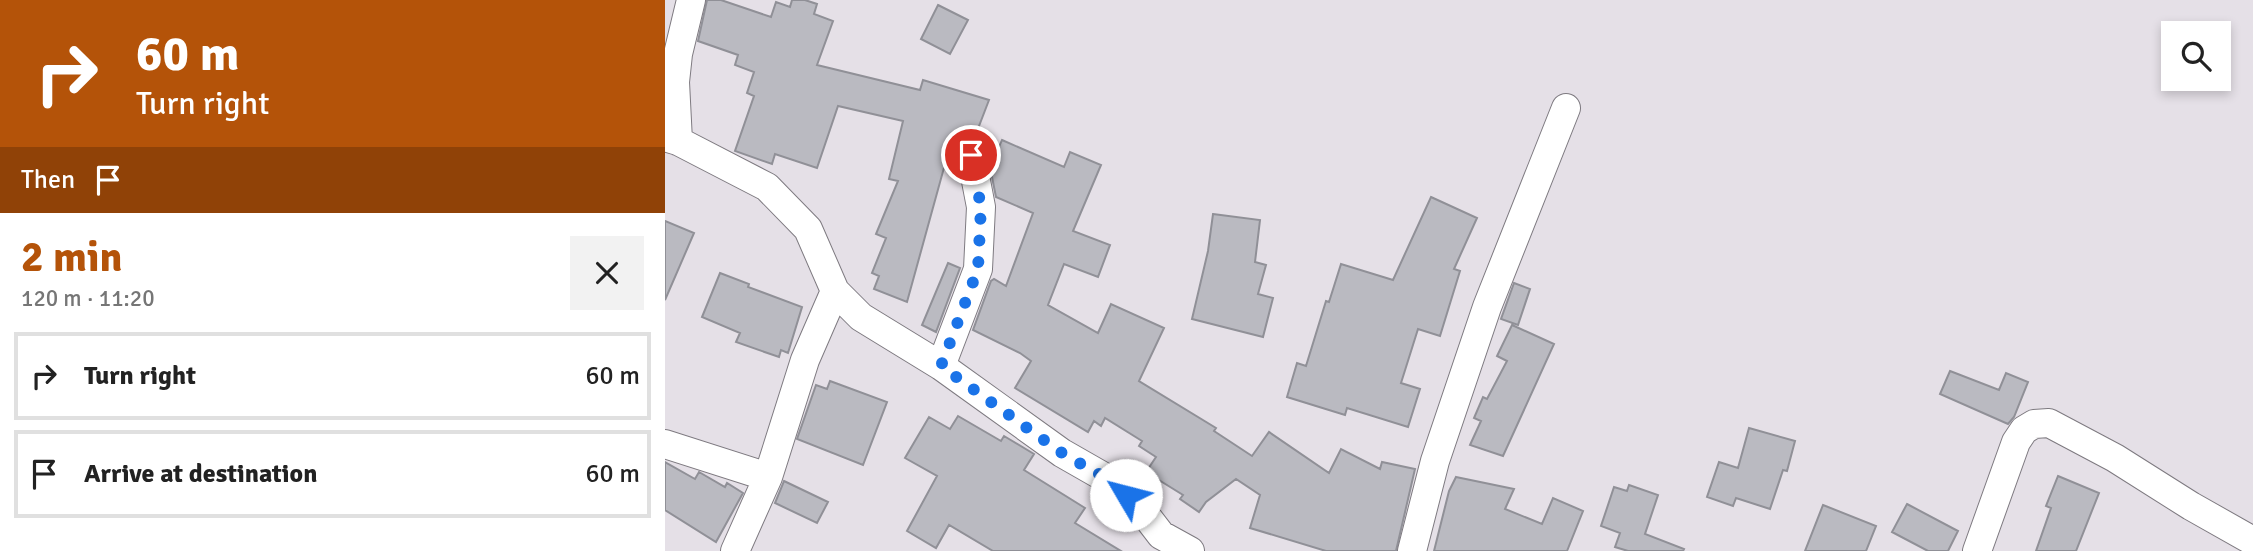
<!DOCTYPE html>
<html lang="en">
<head>
<meta charset="utf-8">
<style>
	body { margin:0; font-family:Signika,sans-serif; background:#f2f2f2; color:#222; height:100vh; display:flex; flex-direction:column; font-size:26px; white-space:nowrap }
	* { box-sizing:border-box; margin:0 }
	p { font-size:23px; color:#767676 }
	.icon { flex:none; width:38px; height:38px; fill:none; stroke:currentColor; stroke-width:2; stroke-linecap:round; stroke-linejoin:round }
	.map { position:relative; flex:1; overflow:hidden }
	.drawer { display:flex; flex-direction:column; background:#fff; width:665px }
	.drawer>* { flex:none }
	.guide { background:#b45309; color:#fff; overflow:hidden }
	.fabs { position:absolute; left:1496px; top:21px; display:grid; gap:14px }
	.fabs a { display:grid; place-items:center; width:70px; height:70px; border-radius:0px; background:#fff; box-shadow:0 4px 10px #0003; font-size:35px }
	.pin { position:absolute; display:grid; place-items:center; width:60px; height:60px; color:#fff; margin:-30px; border:4px solid #fff; border-radius:50%; box-shadow:0 2px 7px #0007 }
	.me { position:absolute; width:77px; margin:-38px; rotate:307deg; stroke-linejoin:round; filter:drop-shadow(0 0 5px #0008) }
	.turn { display:flex; align-items:center; gap:24px; height:147px; padding:0 21px; font-size:32px }
	.turn .icon { width:91px; height:91px; stroke-width:2.5 }
	.turn b { display:block; font-size:49px; line-height:60px }
	.then { display:flex; align-items:center; height:66px; padding:0 21px; background:#0003; gap:14px; font-size:26px }
	.round { display:grid; place-items:center; flex:none; width:74px; height:74px; border-radius:0px; background:#f2f2f2 }
	.headline { display:flex; align-items:center; justify-content:space-between; height:119px; padding:0 21px }
	h1 { font-size:42px; font-weight:800; line-height:52px; color:#b45309 }
	ul { padding:0; list-style:none }
	li { display:flex; align-items:center; gap:21px; height:88px; margin:0 14px 10px; padding:0 7px; border:4px solid #e0e0e0; border-radius:0px }
	li div { flex:1 }
	li b { display:block; font-size:26px }
	li em { font-style:normal }
	main { display:flex; flex:1; min-height:0 }
	.map>svg:first-child { display:block }
	.building { fill:#babac1; stroke:#909097; stroke-width:2 }
	.lines { fill:none; stroke-linecap:round; stroke-linejoin:round }
	.street-casing { stroke:#7e7a80; stroke-width:30 }
	.street { stroke:#fff; stroke-width:28 }
	.route { stroke:#1a73e8; stroke-width:12; stroke-dasharray:0 21.6 }
</style>
</head>
<body>
<main>
<section class="drawer">
<div class="guide">
<div class="turn"><svg class="icon" aria-label="right" viewBox="0 0 24 24"><path d="M7 20v-9h11M14 6l5 5-5 5"/></svg><div><b>60 m</b>Turn right</div></div>
<div class="then">Then<svg class="icon" aria-label="arrive" viewBox="0 0 24 24"><path d="M6 21V4h12l-3 4 3 4H6"/></svg></div>
</div>
<div class="headline"><div><h1>2 min</h1><p>120 m · 11:20</p></div><a class="round"><svg class="icon" aria-label="close" viewBox="0 0 24 24"><path d="M6 6l12 12M18 6L6 18"/></svg></a></div>
<ul>
<li><svg class="icon" aria-label="right" viewBox="0 0 24 24"><path d="M7 20v-9h11M14 6l5 5-5 5"/></svg><div><b>Turn right</b></div><em>60 m</em></li>
<li><svg class="icon" aria-label="arrive" viewBox="0 0 24 24"><path d="M6 21V4h12l-3 4 3 4H6"/></svg><div><b>Arrive at destination</b></div><em>60 m</em></li>
</ul>
</section>
<div class="map">
<svg width="1588" height="551" viewBox="0 0 1588 551">
	<rect width="100%" height="100%" fill="#e5e0e7"/>
	<path class="building" d="M42 0H56L106 17 111 2 125 7 127 0H140L152 4 149 14 168 21 152 65 255 90 258 80 324 100 309 139 301 140 288 135 242 302 209 289 214 276 207 273 221 238 211 234 233 181 224 179 238 121 173 106 152 168 110 154 107 164 70 151 89 96 82 93 89 72 70 65 73 55 33 41Z
		M273 5 303 20 285 54 256 39Z
		M337 140 399 167 405 152 436 165 408 231 445 245 433 277 399 264 383 305 433 333 446 304 499 328 474 381 551 428 549 431 587 456 604 432 664 473 676 449 715 469 717 462 750 469 731 551H661L585 528 595 495 571 479 541 502 534 512 515 499 518 495 481 472 491 457 474 446 477 441 440 418 436 426 429 421 423 432 350 388 366 361 355 353 308 330 326 281 329 279 341 286 368 213 331 197 325 167Z
		M766 197 812 218 789 269 795 271 775 336 753 329 736 383 755 389 743 427 682 408 680 415 622 397 632 363 641 366 661 301 664 302 676 264 728 280Z
		M548 214 595 220 590 262 601 265 593 294 608 298 598 337 527 319 543 251Z
		M0 221 29 233 0 300Z
		M283 263 295 268 271 332 257 325Z
		M55 273 84 284 83 287 137 307 123 353 116 350 114 357 71 342 75 333 37 317Z
		M849 283 865 289 853 325 836 319Z
		M847 325 889 344 838 456 805 445 816 421 809 418 818 397 822 399 842 361 832 356Z
		M1285 371 1334 390 1341 373 1363 382 1349 417 1343 424 1275 394Z
		M165 381 222 402 198 465 132 439 151 385 162 389Z
		M293 416 336 441 339 436 369 454 359 470 420 508 410 523 456 551H328L284 525 271 548 242 531 272 476 240 458 264 417 285 429Z
		M1084 428 1130 441 1122 471 1118 470 1105 509 1071 498 1068 506 1042 497 1054 462 1073 468Z
		M0 462 30 479 34 472 60 487 62 483 78 493 51 542 0 510Z
		M1393 476 1434 493 1411 551H1371L1386 508 1381 506Z
		M791 477 849 489 840 509 877 524 888 498 918 511 902 551H769L784 491Z
		M119 481 163 502 152 523 110 503Z
		M964 485 993 495 980 534 1019 549 1018 551H963L950 547 955 533 936 526 949 487 962 491Z
		M1242 504 1293 531 1283 551H1263L1227 532Z
		M1158 505 1211 526 1201 551H1140Z"/>
	<g class="lines">
		<defs>
			<path id="street" d="M0 137 13 141 102 187 143 229 170 291 196 317 276 366 397 453 446 481 476 509 496 535 525 551
				M13 141 10 82 13 54 26 0
				M276 366 313 269 316 207 306 155
				M0 444 103 477
				M70 551 103 477 140 360 170 291
				M747 551 770 461 822 307 901 108
				M1312 551 1351 442 1359 430 1369 424 1384 423 1450 458 1526 506 1588 541"/>
		</defs>
		<use href="#street" class="street-casing"/>
		<use href="#street" class="street"/>
	</g>
	<g class="lines">
		<path class="route" d="M306 155 316 207 313 269 276 366 397 453 446 481 461 495"/>
	</g>
</svg>
<div class="fabs">
<a><svg class="icon" aria-label="search" viewBox="0 0 24 24"><circle cx="10" cy="10" r="6"/><path d="M15 15l6 6"/></svg></a>
</div>
<div class="pin" style="left:306px;top:155px;background:#d93025"><svg class="icon" aria-label="arrive" viewBox="0 0 24 24"><path d="M6 21V4h12l-3 4 3 4H6"/></svg></div>
<svg class="me" style="left:461px;top:495px" viewBox="-20 -20 40 40"><circle r="19" fill="#fff"/><path d="M0-13L10 11 0 6-10 11z" fill="#1a73e8"/></svg>
</div>
</main>
</body>
</html>
